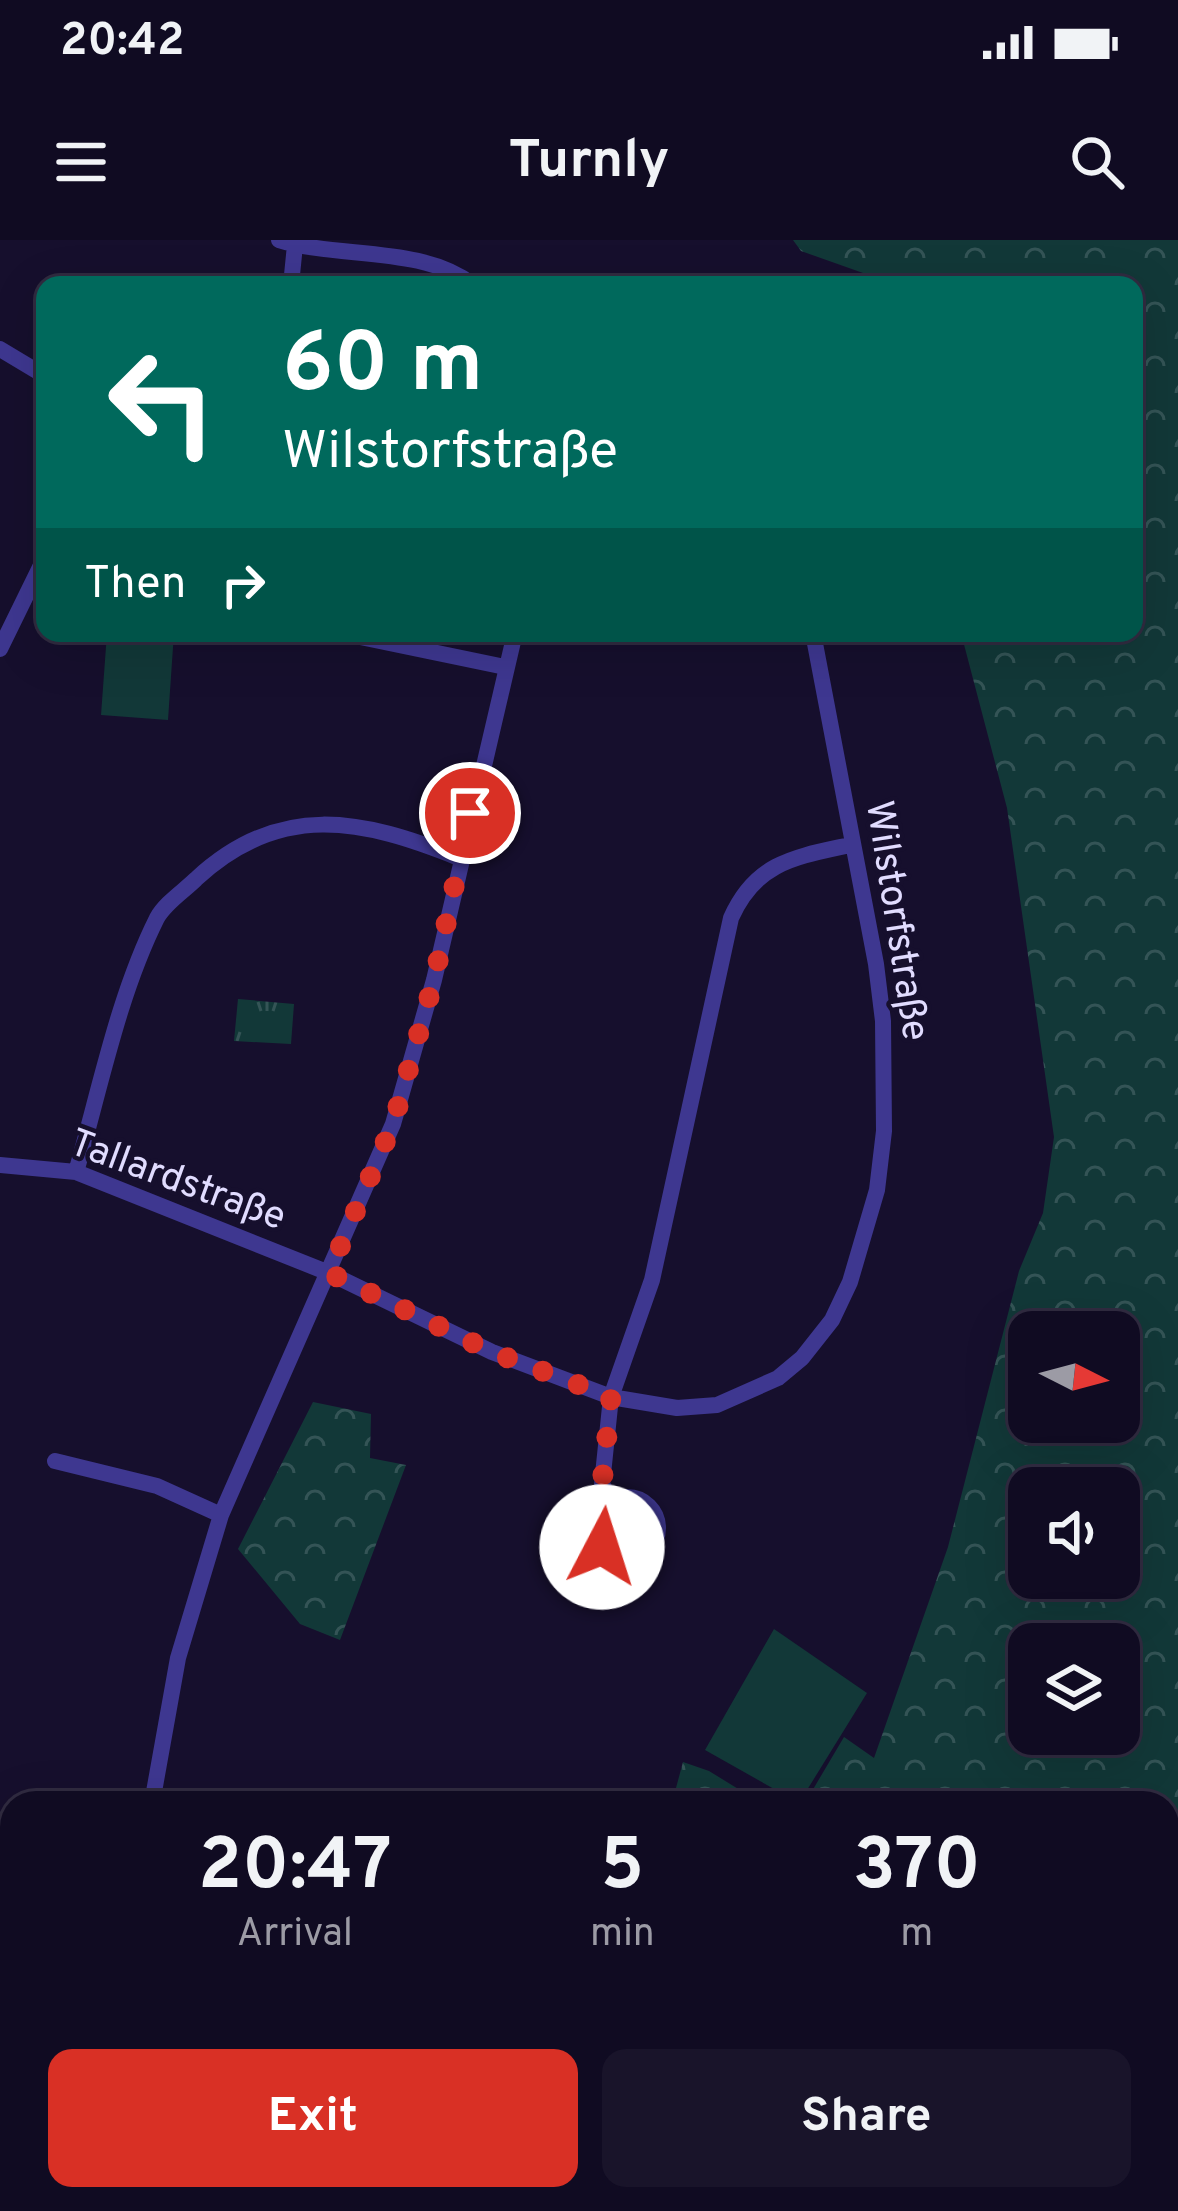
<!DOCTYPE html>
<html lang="en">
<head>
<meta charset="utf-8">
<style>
	body { margin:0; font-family:Overpass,sans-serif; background:#19142a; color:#f1f3f6; height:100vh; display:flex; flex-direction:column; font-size:45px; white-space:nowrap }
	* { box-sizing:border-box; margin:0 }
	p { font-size:39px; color:#9c9ba5 }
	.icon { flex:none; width:66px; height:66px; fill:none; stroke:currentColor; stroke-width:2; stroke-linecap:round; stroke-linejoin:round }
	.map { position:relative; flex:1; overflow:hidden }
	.drawer { position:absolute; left:0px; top:1551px; width:1179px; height:420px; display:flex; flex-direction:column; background:#100b22; border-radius:36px 36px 0 0; box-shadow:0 12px 48px #0002,0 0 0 3px #302b40 }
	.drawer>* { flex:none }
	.hud { position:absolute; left:36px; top:36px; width:1107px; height:366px; border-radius:24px; box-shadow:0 12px 48px #0002,0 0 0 3px #302b40; background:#00695c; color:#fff; overflow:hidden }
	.needle { width:78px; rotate:96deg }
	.tools { position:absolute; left:1008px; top:1071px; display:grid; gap:24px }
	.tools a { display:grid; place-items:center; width:132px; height:132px; border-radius:24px; background:#100b22; box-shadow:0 12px 48px #0002,0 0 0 3px #302b40; font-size:60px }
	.pin { position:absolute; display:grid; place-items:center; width:102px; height:102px; color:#fff; margin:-51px; border:6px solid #fff; border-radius:50%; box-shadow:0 3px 12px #0007 }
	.me { position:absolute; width:132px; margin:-66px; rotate:5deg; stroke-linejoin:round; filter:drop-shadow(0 0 9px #0008) }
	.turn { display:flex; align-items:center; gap:42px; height:252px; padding:0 48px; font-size:54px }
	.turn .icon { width:156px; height:156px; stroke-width:2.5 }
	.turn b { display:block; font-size:84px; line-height:102px }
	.then { display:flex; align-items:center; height:114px; padding:0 48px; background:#0003; gap:24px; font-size:45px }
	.eta { display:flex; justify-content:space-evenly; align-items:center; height:204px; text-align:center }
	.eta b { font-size:72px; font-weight:700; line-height:84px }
	.action { display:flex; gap:24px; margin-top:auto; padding:24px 48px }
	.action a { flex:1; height:138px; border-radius:24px; background:#d93025; color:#fff; font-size:48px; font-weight:700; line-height:138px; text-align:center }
	.action a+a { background:#19142a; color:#f1f3f6 }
	.status { display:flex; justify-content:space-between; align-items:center; height:84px; padding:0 60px; background:#100b22; direction:ltr }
	.status svg { height:33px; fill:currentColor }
	header { display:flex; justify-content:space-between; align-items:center; height:156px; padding:0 48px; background:#100b22; font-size:54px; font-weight:700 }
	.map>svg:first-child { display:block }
	.grass { fill:#123838 }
	.forest { fill:url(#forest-crowns); fill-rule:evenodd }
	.park { fill:url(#park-tufts) }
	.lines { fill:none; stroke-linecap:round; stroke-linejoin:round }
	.minor { stroke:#3e3790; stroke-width:16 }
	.major { stroke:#cb63ff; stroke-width:21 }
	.route { stroke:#d93025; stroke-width:21; stroke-dasharray:0 37.8 }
	.labels { text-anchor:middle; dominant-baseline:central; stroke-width:9; stroke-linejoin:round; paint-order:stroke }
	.street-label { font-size:39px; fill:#e1dcff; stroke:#160f2d }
</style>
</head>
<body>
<div class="status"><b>20:42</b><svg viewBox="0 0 49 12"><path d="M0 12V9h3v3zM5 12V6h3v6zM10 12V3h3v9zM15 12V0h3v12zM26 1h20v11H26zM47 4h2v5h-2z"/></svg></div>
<header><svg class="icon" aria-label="menu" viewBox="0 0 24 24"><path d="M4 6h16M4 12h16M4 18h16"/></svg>Turnly<svg class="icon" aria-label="search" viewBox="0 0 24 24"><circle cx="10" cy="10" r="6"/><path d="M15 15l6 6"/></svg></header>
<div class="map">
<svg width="1178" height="1971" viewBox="0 0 1178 1971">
	<defs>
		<pattern id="forest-crowns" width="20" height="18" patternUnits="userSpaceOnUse" patternTransform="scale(3)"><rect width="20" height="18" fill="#123838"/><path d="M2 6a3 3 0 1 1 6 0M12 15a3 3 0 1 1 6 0" fill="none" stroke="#345456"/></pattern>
		<pattern id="park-tufts" width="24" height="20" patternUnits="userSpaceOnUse" patternTransform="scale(3)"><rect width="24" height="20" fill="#123838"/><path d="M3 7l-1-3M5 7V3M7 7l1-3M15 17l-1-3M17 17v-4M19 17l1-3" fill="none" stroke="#345456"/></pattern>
	</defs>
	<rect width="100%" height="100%" fill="#160f2d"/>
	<path class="grass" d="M107 393H174L168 480 101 475Z
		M774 1389 867 1453 799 1563 705 1510Z"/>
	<path class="forest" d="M793 0H1178V1629L1167 1646V1563H805L844 1497 874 1518 948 1307 1019 1031 1043 973 1054 897 1007 568 961 393H1134V45H897L801 11ZM1029 1092H1119V1182H1029ZM1119 1248V1338H1029V1248ZM1029 1404H1119V1494H1029Z
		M313 1162 371 1174 370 1218 406 1225 340 1400 300 1384 238 1309Z
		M683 1522 709 1531 761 1563H672Z
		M893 1959H1021L1016 1971H894Z"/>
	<path class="park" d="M238 759 294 764 291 804 234 801Z"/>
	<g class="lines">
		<path class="minor" d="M279 0C339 19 421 5 473 45
			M291 45 295 5
			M0 109 45 136
			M341 393 505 427
			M0 409 45 317
			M0 925 76 932 329 1033 492 1112 611 1157 677 1168 717 1165 778 1138 802 1118 832 1080 850 1042 877 950 884 891 883 781 876 724 813 393
			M76 932C100 849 118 756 157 678 165 663 184 651 196 639 280 561 362 579 459 618
			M55 1221 157 1246 221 1275
			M596 1288a31 31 0 1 1 62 0a31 31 0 1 1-62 0Z
			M611 1261 602 1244 611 1157 652 1040 731 678C756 622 795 617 850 605
			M152 1563 178 1418 221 1275 393 884 434 740 515 393
			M0 1623 12 1625
			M1178 1935V1947
			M171 1959 233 1971
			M89 1971 91 1959
			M336 1971 338 1959
			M519 1971 525 1959"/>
		<path class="major" d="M1167 1710 1178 1690
			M1043 1971 1048 1959"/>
	</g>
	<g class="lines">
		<path class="route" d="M470 573 434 740 393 884 329 1033 492 1112 611 1157 602 1244 610 1262 596 1287 602 1307"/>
	</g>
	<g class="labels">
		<g class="street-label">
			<text transform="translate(895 681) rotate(81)">Wilstorfstraße</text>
			<text transform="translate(177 942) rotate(20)">Tallardstraße</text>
		</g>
	</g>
</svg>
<div class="tools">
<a><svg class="needle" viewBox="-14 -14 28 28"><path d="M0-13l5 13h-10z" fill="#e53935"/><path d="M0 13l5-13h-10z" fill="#9c9ba5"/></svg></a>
<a><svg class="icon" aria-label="sound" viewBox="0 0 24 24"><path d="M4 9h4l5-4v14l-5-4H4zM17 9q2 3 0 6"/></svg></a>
<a><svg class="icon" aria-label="layers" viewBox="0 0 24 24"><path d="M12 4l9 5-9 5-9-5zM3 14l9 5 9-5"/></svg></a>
</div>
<div class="pin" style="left:470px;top:573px;background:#d93025"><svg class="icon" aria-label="arrive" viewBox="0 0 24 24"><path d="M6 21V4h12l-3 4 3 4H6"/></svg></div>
<svg class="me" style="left:602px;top:1307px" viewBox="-20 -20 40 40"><circle r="19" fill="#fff"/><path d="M0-13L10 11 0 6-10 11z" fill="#d93025"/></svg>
<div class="hud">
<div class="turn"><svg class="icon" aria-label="left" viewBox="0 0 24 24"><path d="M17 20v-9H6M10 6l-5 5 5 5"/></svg><div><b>60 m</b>Wilstorfstraße</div></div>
<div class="then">Then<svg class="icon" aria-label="right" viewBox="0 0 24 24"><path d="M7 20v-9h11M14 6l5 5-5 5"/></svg></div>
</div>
<section class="drawer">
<div class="eta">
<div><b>20:47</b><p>Arrival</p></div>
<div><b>5</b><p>min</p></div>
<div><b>370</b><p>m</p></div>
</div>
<div class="action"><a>Exit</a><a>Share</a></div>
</section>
</div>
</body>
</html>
